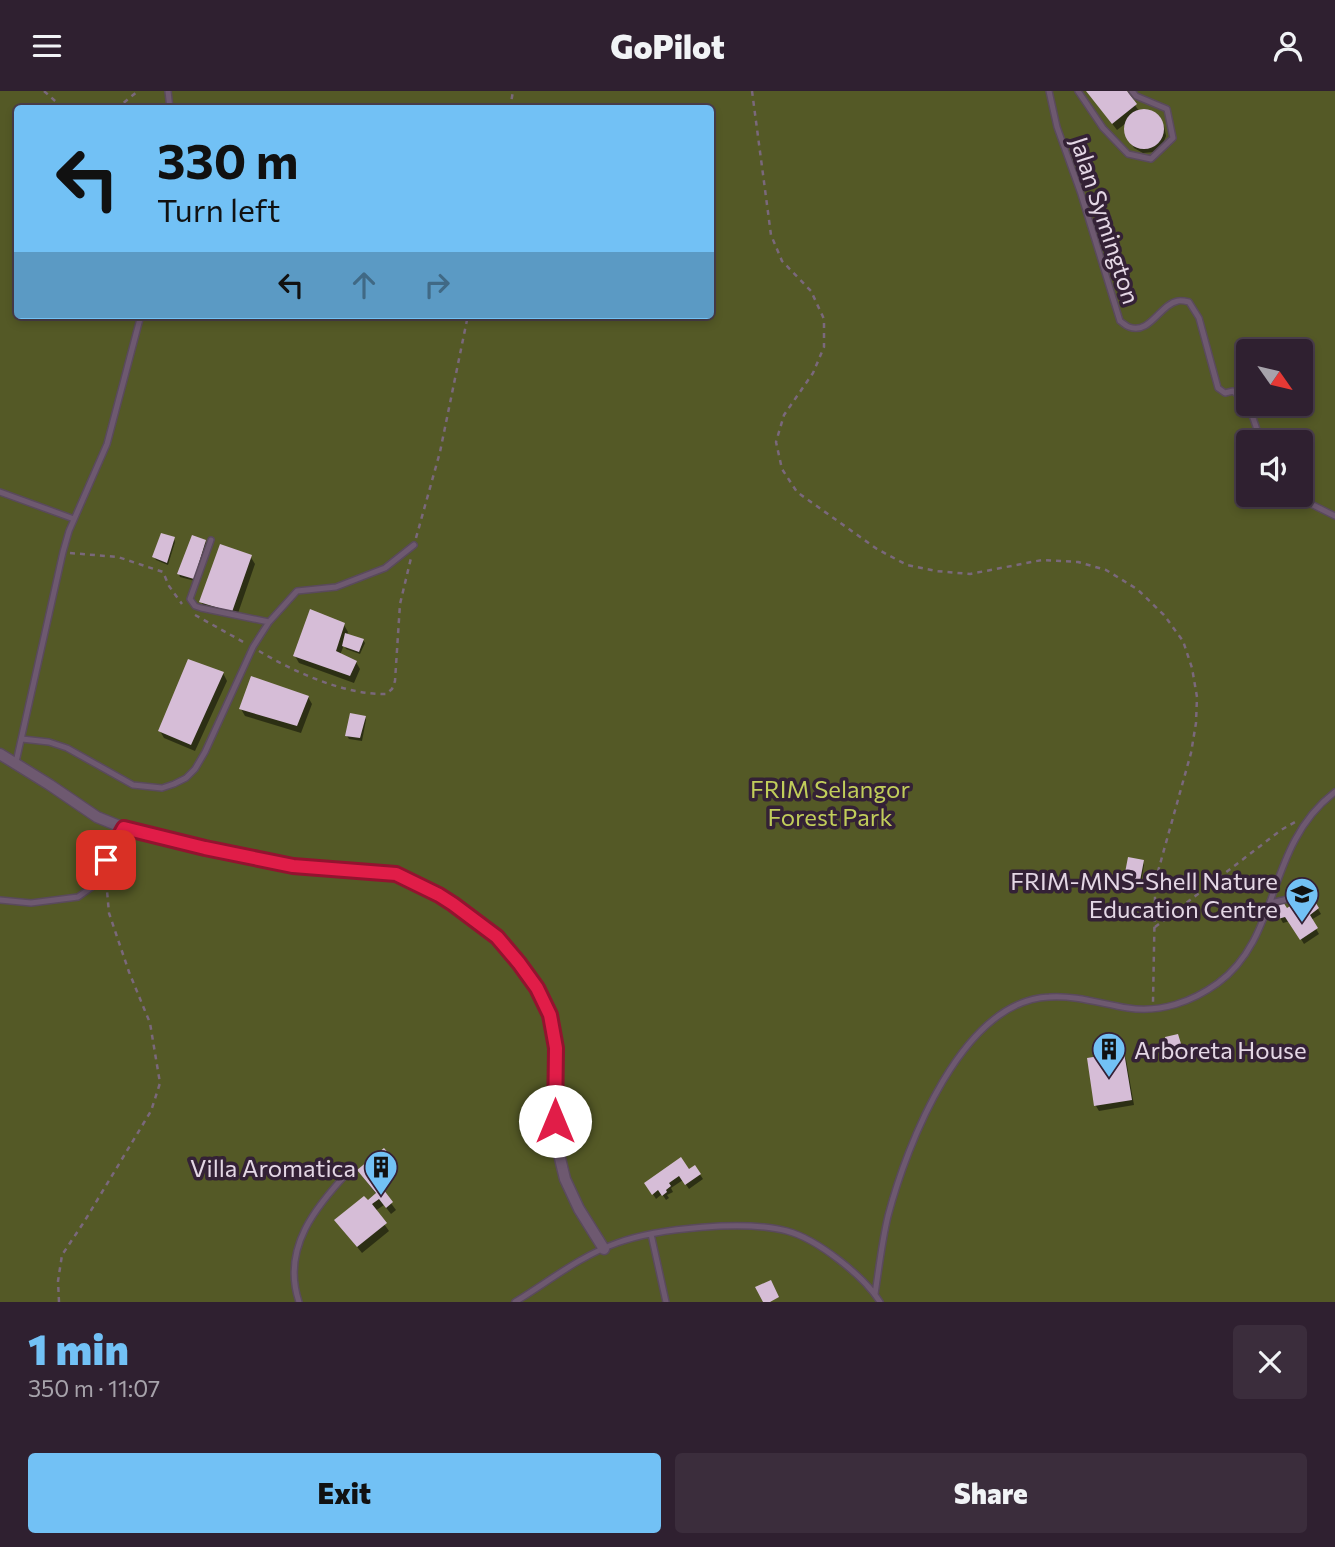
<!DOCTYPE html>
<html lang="en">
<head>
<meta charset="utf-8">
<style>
	body { margin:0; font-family:Commissioner,sans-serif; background:#3b2d3c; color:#f1f3f6; height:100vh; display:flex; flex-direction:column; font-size:26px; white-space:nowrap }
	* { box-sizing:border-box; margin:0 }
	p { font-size:23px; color:#a7a3ab }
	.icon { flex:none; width:38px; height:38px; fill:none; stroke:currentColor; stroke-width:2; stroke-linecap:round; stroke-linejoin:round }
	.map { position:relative; height:1211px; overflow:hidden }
	.details { display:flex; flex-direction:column; background:#2f2030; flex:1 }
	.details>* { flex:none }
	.banner { position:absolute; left:14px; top:14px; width:700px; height:214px; border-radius:7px; box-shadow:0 4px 10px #0003,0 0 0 2px #4a3e4c; background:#72c1f5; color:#111; overflow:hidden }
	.needle { width:46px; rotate:124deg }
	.fabs { position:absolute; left:1236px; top:248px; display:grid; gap:14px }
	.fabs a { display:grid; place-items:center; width:77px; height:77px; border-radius:7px; background:#2f2030; box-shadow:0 4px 10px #0003,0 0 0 2px #4a3e4c; font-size:35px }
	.pin { position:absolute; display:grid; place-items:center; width:60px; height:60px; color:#fff; margin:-30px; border-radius:14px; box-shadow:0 4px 10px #0006 }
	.me { position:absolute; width:77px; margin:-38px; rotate:0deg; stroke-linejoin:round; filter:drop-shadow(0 0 5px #0008) }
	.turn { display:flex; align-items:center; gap:24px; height:147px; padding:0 28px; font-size:32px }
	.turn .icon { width:91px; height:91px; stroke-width:2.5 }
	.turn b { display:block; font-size:49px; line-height:60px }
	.lanes { display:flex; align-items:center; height:66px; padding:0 28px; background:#0003; justify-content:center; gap:35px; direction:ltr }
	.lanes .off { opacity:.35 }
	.round { display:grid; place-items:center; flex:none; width:74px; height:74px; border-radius:7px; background:#3b2d3c }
	.headline { display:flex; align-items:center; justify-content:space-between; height:119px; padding:0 28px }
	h1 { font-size:42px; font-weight:800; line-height:52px; color:#72c1f5 }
	.action { display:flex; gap:14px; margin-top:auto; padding:14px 28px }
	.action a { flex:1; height:80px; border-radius:7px; background:#72c1f5; color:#111; font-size:28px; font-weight:800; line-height:80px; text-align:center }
	.action a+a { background:#3b2d3c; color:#f1f3f6 }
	header { display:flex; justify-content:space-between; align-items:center; height:91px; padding:0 28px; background:#2f2030; font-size:32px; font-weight:800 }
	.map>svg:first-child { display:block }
	.green { fill:#545926; fill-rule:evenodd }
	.shadow { fill:#0007 }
	.building { fill:#d6bdd7 }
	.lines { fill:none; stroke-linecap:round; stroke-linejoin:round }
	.lane-casing { stroke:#5a4a5c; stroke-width:8 }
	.street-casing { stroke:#5a4a5c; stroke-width:13 }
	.path { stroke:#7a687b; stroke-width:2.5; stroke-dasharray:5 5; stroke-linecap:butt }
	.lane { stroke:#6e5970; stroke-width:5 }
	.street { stroke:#6e5970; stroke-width:10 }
	.route-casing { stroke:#92132f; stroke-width:18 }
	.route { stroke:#e11d48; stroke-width:12 }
	.labels { text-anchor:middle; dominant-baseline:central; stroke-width:7; stroke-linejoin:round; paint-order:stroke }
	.street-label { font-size:24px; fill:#e4d7e5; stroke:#342136 }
	.park-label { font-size:24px; fill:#c1cd5a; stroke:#342136 }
	.poi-label { font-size:24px; fill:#e4d7e5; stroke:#342136; text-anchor:end }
</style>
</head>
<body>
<header><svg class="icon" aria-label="menu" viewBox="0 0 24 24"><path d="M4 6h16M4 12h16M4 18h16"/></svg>GoPilot<svg class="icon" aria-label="person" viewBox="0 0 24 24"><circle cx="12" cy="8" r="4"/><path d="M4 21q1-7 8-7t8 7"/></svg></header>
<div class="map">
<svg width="1335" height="1211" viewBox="0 0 1335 1211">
	<rect width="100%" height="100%" fill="#3f2b40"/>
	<path class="green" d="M0 0H1335V1211H0ZM18 18H710V224H18ZM1248 261H1300V313H1248ZM1248 352H1300V404H1248Z"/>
	<path class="shadow" d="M1087 0H1125L1139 20 1148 19 1153 21 1161 29 1164 35 1166 45 1162 55 1154 61 1143 62 1134 57 1128 47 1125 33 1117 39Z
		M174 448 175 451 168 474 156 469 154 466Z
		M205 451 207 454 195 490 180 486 179 483Z
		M250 465 255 473 236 528 205 518 201 510Z
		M344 534 348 541 347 544 363 549 365 552 360 563 346 558 344 554 340 564 356 571 360 578 354 592 299 572 295 565Z
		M223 582 227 590 195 660 164 647 160 640Z
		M308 606 312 613 301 642 245 625 241 618Z
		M365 626 366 629 362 650 349 648 347 645Z
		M1143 771 1144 774 1141 792 1128 790 1126 787Z
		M1275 818 1286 820 1318 818 1321 823 1311 829 1319 843 1304 853 1290 830 1283 832Z
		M1123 963 1126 968 1134 1014 1099 1020 1096 1015 1089 968Z
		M384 1059 393 1072 373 1088 396 1119 391 1123 384 1114 375 1120 389 1140 362 1162 341 1136 377 1104 363 1086Z
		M695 1076 703 1088 689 1098 683 1089 671 1097 673 1101 667 1104 669 1107 666 1109 662 1103 656 1108 646 1092 689 1080Z"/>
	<path class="building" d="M1086 0H1127L1137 13 1112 33Z
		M1124 38a20 20 0 1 1 40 0a20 20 0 1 1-40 0Z
		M161 442 175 446 167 472 152 466Z
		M192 444 206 449 194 488 177 483Z
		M220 453 252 464 232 521 199 511Z
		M310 518 345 532 336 560 357 570 350 585 293 565Z
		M345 542 364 548 359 561 342 555Z
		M188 568 224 581 191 654 158 640Z
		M251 585 309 605 297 635 239 618Z
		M350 622 366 625 360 647 345 645Z
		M1128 766 1144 769 1140 790 1124 787Z
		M1301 808 1305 815 1314 809 1319 817 1310 824 1318 837 1300 849 1285 826 1278 828 1273 818 1283 811 1287 817Z
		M1178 943 1182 956 1167 959 1165 946Z
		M1124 961 1132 1009 1094 1015 1087 967Z
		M384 1057 390 1064 370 1081 393 1111 386 1117 379 1108 372 1113 387 1132 357 1156 334 1129 364 1105 368 1109 376 1102 357 1079Z
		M681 1066 689 1078 695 1074 701 1083 685 1094 679 1085 669 1092 671 1095 666 1099 667 1101 662 1105 658 1099 652 1104 644 1092Z
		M771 1189 779 1206 770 1211H763L755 1196Z"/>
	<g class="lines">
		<defs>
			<path id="lane" d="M168 0 170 18
				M1049 0 1057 36 1081 103 1120 230C1123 232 1126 235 1129 236 1150 244 1160 213 1178 210 1181 209 1185 210 1189 211L1199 227 1218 297 1225 302 1233 300C1252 314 1254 330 1261 352
				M1078 0 1103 37 1128 63 1151 68 1173 47 1167 18 1136 5 1132 0
				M0 401 74 428
				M1293 404 1335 425
				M211 449 190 508 195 515 201 517 269 531
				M22 648 49 651 67 657 133 694 162 697 174 693 186 687 195 678 205 661 253 556 269 531 297 500 336 496 385 477 414 454
				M16 671 63 461 69 440 107 353 141 224
				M0 809 31 812 78 806 92 796 124 737
				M1271 812 1313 802
				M651 1143 666 1211
				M875 1203C879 1177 882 1150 888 1125 907 1053 962 910 1049 906 1076 904 1102 913 1128 917 1160 922 1192 911 1218 892 1265 858 1269 797 1295 749 1305 730 1318 714 1335 701
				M299 1211C281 1157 316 1115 351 1078
				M515 1211C548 1191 580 1165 617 1152 658 1137 745 1129 787 1140 817 1148 864 1185 880 1211"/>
			<path id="street" d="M0 663 50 694 97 726 124 737 205 757 293 775 395 783 439 804 497 846 519 872 537 897 550 924 556 958 554 1030 558 1059 565 1088 579 1118 604 1158"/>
		</defs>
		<use href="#lane" class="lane-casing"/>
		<use href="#street" class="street-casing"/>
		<path class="path" d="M44 0 64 18
			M752 0 771 144 782 170 811 200 824 228V256L813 282 784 324 776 351 782 378 797 401 877 458 907 474 936 480 970 483 1042 469 1078 471 1106 479 1137 498 1164 524 1183 550 1192 577 1197 606 1196 632 1191 662 1157 784 1155 805 1153 911
			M116 18 138 0
			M510 18 513 0
			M416 447 440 361 468 224
			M70 462 118 466 163 481 169 495 182 513
			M195 524 247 553
			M259 560C294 581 345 604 386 603L392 598 395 590 400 513 411 467
			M1155 836 1281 739 1295 731
			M59 1211 58 1190 62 1164 84 1131 151 1020 160 992 150 932 129 881 109 822 106 789"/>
		<use href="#lane" class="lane"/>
		<use href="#street" class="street"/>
	</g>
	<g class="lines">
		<defs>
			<path id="route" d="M106 769 124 737 205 757 293 775 396 783 439 804 453 813 497 846 519 872 537 897 550 924 556 957 555 1030"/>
		</defs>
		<use href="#route" class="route-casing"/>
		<use href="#route" class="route"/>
	</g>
	<defs>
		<symbol id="school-pin" viewBox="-11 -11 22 30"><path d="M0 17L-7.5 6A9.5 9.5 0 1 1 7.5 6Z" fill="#72c1f5" stroke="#342136"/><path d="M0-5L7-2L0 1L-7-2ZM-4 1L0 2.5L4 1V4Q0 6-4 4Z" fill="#111"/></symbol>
		<symbol id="building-pin" viewBox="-11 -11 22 30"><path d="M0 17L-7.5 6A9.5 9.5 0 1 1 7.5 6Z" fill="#72c1f5" stroke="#342136"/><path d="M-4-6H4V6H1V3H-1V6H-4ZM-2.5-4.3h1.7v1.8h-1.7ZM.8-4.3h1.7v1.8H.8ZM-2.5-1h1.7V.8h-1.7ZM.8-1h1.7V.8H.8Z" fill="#111"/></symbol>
	</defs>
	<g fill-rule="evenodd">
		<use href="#school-pin" x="1283" y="784" width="38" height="52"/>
		<use href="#building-pin" x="1090" y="939" width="38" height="52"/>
		<use href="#building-pin" x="362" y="1057" width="38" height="52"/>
	</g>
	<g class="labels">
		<g class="street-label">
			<text transform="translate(1106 129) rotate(72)">Jalan Symington</text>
		</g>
		<g class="park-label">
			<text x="830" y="697">FRIM Selangor<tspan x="830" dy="28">Forest Park</tspan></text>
		</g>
		<g class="poi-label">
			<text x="1278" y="789">FRIM-MNS-Shell Nature<tspan x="1278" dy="28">Education Centre</tspan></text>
			<text x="1134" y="958" text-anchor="start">Arboreta House</text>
			<text x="356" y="1076">Villa Aromatica</text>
		</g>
	</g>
</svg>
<div class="fabs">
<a><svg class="needle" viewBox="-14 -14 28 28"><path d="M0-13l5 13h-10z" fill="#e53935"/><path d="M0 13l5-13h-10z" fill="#a7a3ab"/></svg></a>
<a><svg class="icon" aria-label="sound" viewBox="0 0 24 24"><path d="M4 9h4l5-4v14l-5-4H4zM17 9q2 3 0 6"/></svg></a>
</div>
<div class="pin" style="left:106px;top:769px;background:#d93025"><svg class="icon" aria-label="arrive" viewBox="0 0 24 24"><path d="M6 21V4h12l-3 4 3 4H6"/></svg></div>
<svg class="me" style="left:555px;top:1030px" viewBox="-20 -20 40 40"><circle r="19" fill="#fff"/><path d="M0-13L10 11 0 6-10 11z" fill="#e11d48"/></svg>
<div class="banner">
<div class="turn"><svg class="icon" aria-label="left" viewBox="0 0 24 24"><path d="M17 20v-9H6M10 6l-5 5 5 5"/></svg><div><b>330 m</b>Turn left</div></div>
<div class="lanes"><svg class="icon" aria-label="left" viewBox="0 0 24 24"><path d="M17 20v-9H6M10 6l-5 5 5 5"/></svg><svg class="icon off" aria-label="ahead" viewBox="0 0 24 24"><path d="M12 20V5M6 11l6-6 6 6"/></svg><svg class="icon off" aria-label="right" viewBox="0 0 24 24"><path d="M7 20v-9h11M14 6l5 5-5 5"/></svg></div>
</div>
</div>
<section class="details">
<div class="headline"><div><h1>1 min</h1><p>350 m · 11:07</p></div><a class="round"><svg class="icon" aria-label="close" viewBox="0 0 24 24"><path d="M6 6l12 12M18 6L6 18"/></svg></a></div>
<div class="action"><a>Exit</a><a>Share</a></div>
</section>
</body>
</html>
